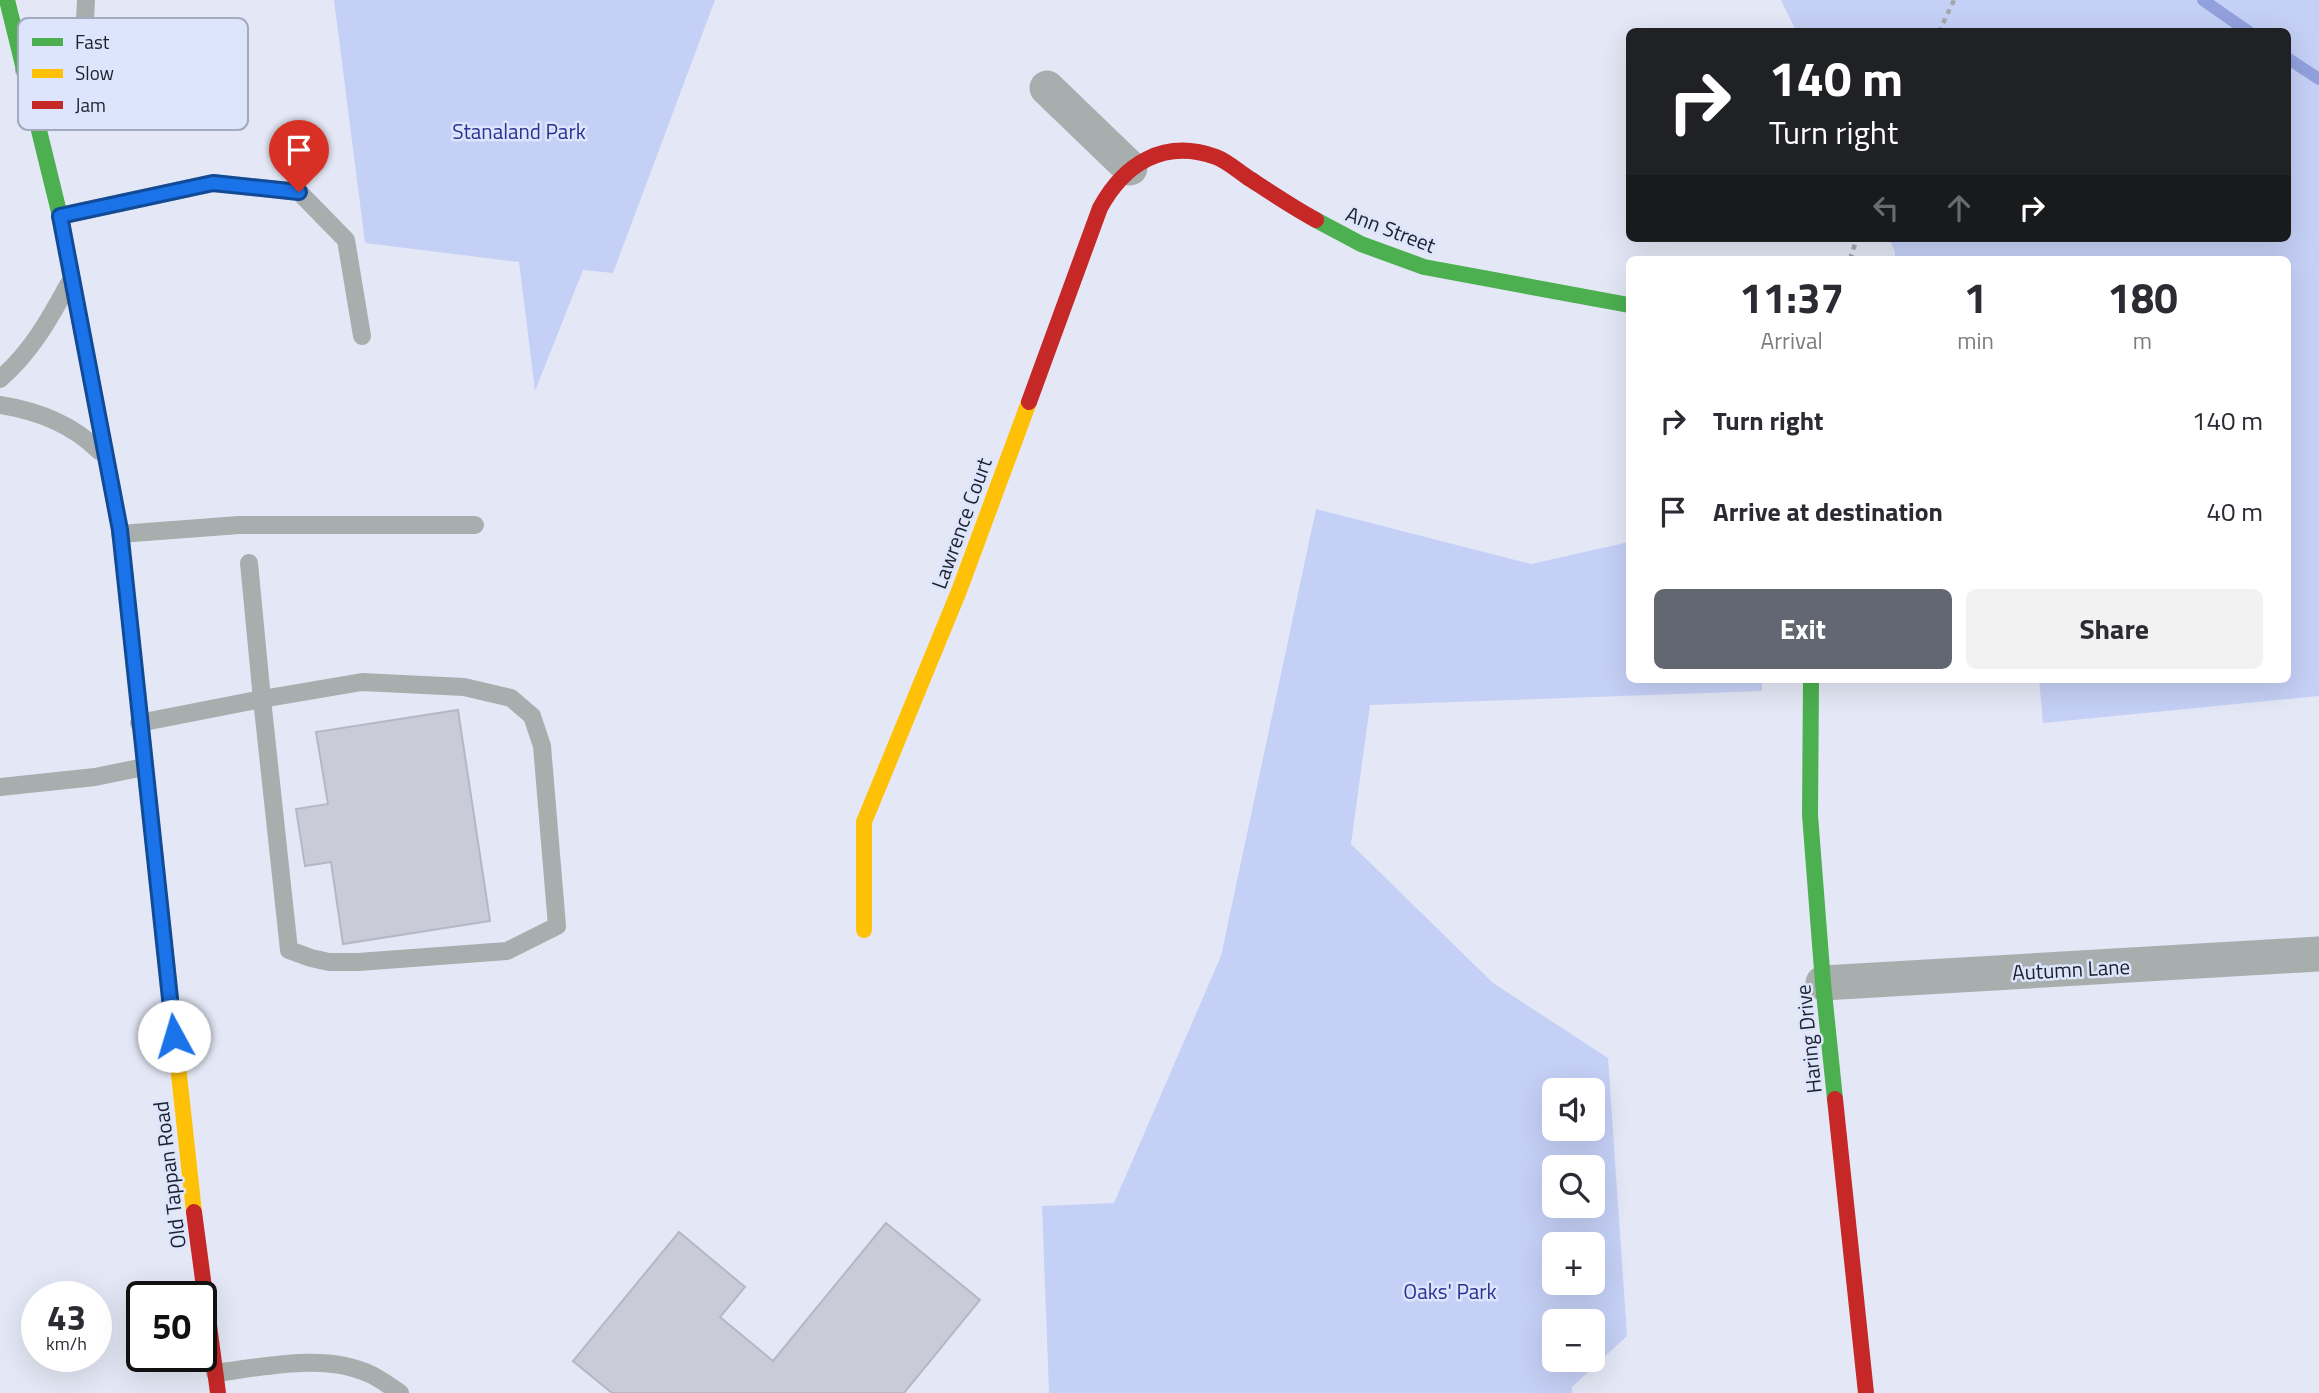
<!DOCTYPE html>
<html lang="en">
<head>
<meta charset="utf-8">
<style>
	body { margin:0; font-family:"Titillium Web",sans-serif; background:#f2f2f3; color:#2b2b33; height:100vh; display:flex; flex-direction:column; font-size:26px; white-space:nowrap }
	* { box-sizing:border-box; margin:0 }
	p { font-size:23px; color:#7c7c81 }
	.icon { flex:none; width:38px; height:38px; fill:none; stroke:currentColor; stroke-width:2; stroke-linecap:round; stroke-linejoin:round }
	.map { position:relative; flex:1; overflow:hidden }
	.details { position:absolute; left:1626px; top:256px; width:665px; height:427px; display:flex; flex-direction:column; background:#fff; border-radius:10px; box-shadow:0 7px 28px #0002 }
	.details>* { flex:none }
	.banner { position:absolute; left:1626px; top:28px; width:665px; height:214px; border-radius:10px; box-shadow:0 7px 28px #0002; background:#202124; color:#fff; overflow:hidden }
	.controls { position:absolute; left:1542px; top:1078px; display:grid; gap:14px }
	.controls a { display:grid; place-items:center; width:63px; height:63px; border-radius:10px; background:#fff; box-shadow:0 7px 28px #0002; font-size:35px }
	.speed { position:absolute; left:21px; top:1281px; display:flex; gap:14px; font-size:35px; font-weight:700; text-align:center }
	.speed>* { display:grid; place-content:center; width:91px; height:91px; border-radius:50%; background:#fff; box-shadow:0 7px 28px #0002; line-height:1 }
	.speed small { font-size:18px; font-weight:400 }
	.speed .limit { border:4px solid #111; border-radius:10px; background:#fff; color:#111 }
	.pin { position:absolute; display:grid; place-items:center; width:60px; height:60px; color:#fff; margin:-72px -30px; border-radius:50% 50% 50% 0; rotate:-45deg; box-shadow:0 0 7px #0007 }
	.pin .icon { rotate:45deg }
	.me { position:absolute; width:77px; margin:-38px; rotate:354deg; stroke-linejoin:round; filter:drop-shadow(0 0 5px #0008) }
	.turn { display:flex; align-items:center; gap:24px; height:147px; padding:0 28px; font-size:32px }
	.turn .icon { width:91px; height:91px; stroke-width:2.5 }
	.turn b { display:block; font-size:49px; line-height:60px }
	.lanes { display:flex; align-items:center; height:66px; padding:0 28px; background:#0003; justify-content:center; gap:35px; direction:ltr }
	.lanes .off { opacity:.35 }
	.eta { display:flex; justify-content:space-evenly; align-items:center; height:119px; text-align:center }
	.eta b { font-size:42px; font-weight:700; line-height:49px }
	.cta { display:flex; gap:14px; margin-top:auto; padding:14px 28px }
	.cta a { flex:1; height:80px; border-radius:10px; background:#636772; color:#fff; font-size:28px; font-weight:700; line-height:80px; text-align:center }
	.cta a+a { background:#f2f2f3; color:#2b2b33 }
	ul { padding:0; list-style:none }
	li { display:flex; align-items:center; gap:21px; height:91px; padding:0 28px }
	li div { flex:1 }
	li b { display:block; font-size:26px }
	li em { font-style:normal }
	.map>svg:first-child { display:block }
	.green { fill:#c5d0f6; fill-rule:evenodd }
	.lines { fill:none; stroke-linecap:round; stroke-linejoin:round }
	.stream { stroke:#92a1de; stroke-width:12 }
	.building { fill:#c9ccd8; stroke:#b5b8c4; stroke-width:2 }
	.path { stroke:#a3a9aa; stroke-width:4.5; stroke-dasharray:5 5; stroke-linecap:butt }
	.lane { stroke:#a7aead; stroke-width:18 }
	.street { stroke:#a7aead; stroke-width:35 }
	.fast { stroke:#4caf50; stroke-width:16 }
	.slow { stroke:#ffc107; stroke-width:16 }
	.jam { stroke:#c62828; stroke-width:16 }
	.route-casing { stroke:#114b97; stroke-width:18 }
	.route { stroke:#1a73e8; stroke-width:12 }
	.labels { text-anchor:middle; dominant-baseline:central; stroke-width:5; stroke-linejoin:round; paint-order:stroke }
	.park-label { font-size:21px; fill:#293391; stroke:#dde5fd }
	.street-label { font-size:21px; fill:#1d212b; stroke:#dde5fd }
	.key { fill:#dde5fd; stroke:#a3aabe; stroke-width:2 }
	.key-label { font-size:19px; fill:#1d212b }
</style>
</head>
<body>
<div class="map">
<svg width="2319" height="1393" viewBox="0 0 2319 1393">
	<rect width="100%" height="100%" fill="#e4e8f6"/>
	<path class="green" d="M334 0H715L613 273 583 270 535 391 519 262 365 243Z
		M1781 0H2319V696L2043 723 2039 679H2287V259H1895V252L1889 238H2287V32L1796 31Z
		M1316 509 1531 564 1629 542V679H1762V691L1370 705 1351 844 1493 983 1608 1058 1627 1336 1572 1387V1393H1049L1042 1206 1114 1203 1221 956ZM1592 1090V1129H1554V1090ZM1592 1167V1206H1554V1167ZM1554 1244H1592V1283H1554ZM1554 1321H1592V1360H1554Z"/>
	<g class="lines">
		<path class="stream" d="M2203 0 2249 32
			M2287 58 2319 79"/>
	</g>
	<path class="building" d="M458 710 490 921 343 944 331 862 305 866 296 809 328 804 316 732Z
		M886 1223 980 1300 904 1393H612L573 1361 679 1232 745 1287 720 1317 773 1361Z"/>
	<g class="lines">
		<path class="path" d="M1939 32 1954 0
			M1850 259 1857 238"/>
		<path class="lane" d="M24 70 85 21 86 0
			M60 216 213 183 299 192 346 240 362 336
			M0 379C31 352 49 320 68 285
			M0 405C38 411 72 424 99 451
			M120 534 239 525H475
			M139 723 262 699 362 682 464 687 511 698 532 716 542 746 557 926 507 951 358 962H329L311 958 289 950 262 699 249 563
			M0 787 95 777 144 767
			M215 1373C264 1367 326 1352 372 1375 382 1380 391 1387 400 1393"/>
		<path class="street" d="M1047 88 1130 168
			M1823 983 2319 954"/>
		<path class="fast" d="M7 0 60 216 76 298
			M1316 220 1361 244 1424 267 1629 305
			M1811 679 1810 815 1823 983 1835 1099"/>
		<path class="slow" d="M145 764 194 1212
			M864 930V822L959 591 1029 402"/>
		<path class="jam" d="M76 298 120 529 145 764
			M1029 402 1100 208C1124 164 1164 138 1216 157 1227 161 1238 171 1247 177 1270 192 1292 207 1316 220
			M1835 1099 1866 1393
			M194 1212 218 1393"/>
	</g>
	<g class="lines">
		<defs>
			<path id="route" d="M174 1036 120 530 60 216 213 183 299 192"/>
		</defs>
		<use href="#route" class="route-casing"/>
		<use href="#route" class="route"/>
	</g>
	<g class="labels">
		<g class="park-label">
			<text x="519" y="131">Stanaland Park</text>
			<text x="1450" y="1291">Oaks' Park</text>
		</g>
		<g class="street-label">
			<text transform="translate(1391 229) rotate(21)">Ann Street</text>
			<text transform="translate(961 523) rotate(-70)">Lawrence Court</text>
			<text transform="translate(2071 969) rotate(-3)">Autumn Lane</text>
			<text transform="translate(1808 1039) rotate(-96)">Haring Drive</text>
			<text transform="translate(169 1175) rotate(-97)">Old Tappan Road</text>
		</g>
	</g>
	<rect x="18" y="18" width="230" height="112" rx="10" class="key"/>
	<rect x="32" y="38" width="31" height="8" fill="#4caf50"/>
	<rect x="32" y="69" width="31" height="9" fill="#ffc107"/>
	<rect x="32" y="101" width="31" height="8" fill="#c62828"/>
	<g class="key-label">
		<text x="75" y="49">Fast</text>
		<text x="75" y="80">Slow</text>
		<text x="75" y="112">Jam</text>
	</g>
</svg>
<div class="controls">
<a><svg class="icon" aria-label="sound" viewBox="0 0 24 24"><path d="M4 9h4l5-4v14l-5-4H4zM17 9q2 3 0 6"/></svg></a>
<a><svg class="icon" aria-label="search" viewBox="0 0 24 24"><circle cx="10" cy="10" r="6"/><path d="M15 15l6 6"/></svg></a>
<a>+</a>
<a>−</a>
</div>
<div class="speed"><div>43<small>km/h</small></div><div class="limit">50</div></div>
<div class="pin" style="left:299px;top:192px;background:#d93025"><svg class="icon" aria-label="arrive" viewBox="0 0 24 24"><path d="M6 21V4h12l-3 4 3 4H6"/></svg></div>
<svg class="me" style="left:174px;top:1036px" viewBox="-20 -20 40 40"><circle r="19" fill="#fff"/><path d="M0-13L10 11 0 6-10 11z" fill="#1a73e8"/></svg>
<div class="banner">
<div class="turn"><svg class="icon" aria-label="right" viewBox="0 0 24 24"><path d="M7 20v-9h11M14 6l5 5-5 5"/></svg><div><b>140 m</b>Turn right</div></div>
<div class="lanes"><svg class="icon off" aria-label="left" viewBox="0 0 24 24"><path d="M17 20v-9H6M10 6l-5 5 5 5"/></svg><svg class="icon off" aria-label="ahead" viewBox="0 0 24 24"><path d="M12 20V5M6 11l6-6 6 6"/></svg><svg class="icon" aria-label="right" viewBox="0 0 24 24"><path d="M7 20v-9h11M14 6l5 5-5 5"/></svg></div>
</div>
<section class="details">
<div class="eta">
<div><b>11:37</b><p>Arrival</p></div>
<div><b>1</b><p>min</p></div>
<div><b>180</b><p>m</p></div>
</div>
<ul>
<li><svg class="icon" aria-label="right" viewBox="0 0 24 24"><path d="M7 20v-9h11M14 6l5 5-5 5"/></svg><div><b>Turn right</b></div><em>140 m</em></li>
<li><svg class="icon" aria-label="arrive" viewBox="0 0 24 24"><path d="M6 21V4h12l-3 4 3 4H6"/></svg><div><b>Arrive at destination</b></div><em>40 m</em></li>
</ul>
<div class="cta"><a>Exit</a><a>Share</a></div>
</section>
</div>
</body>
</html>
